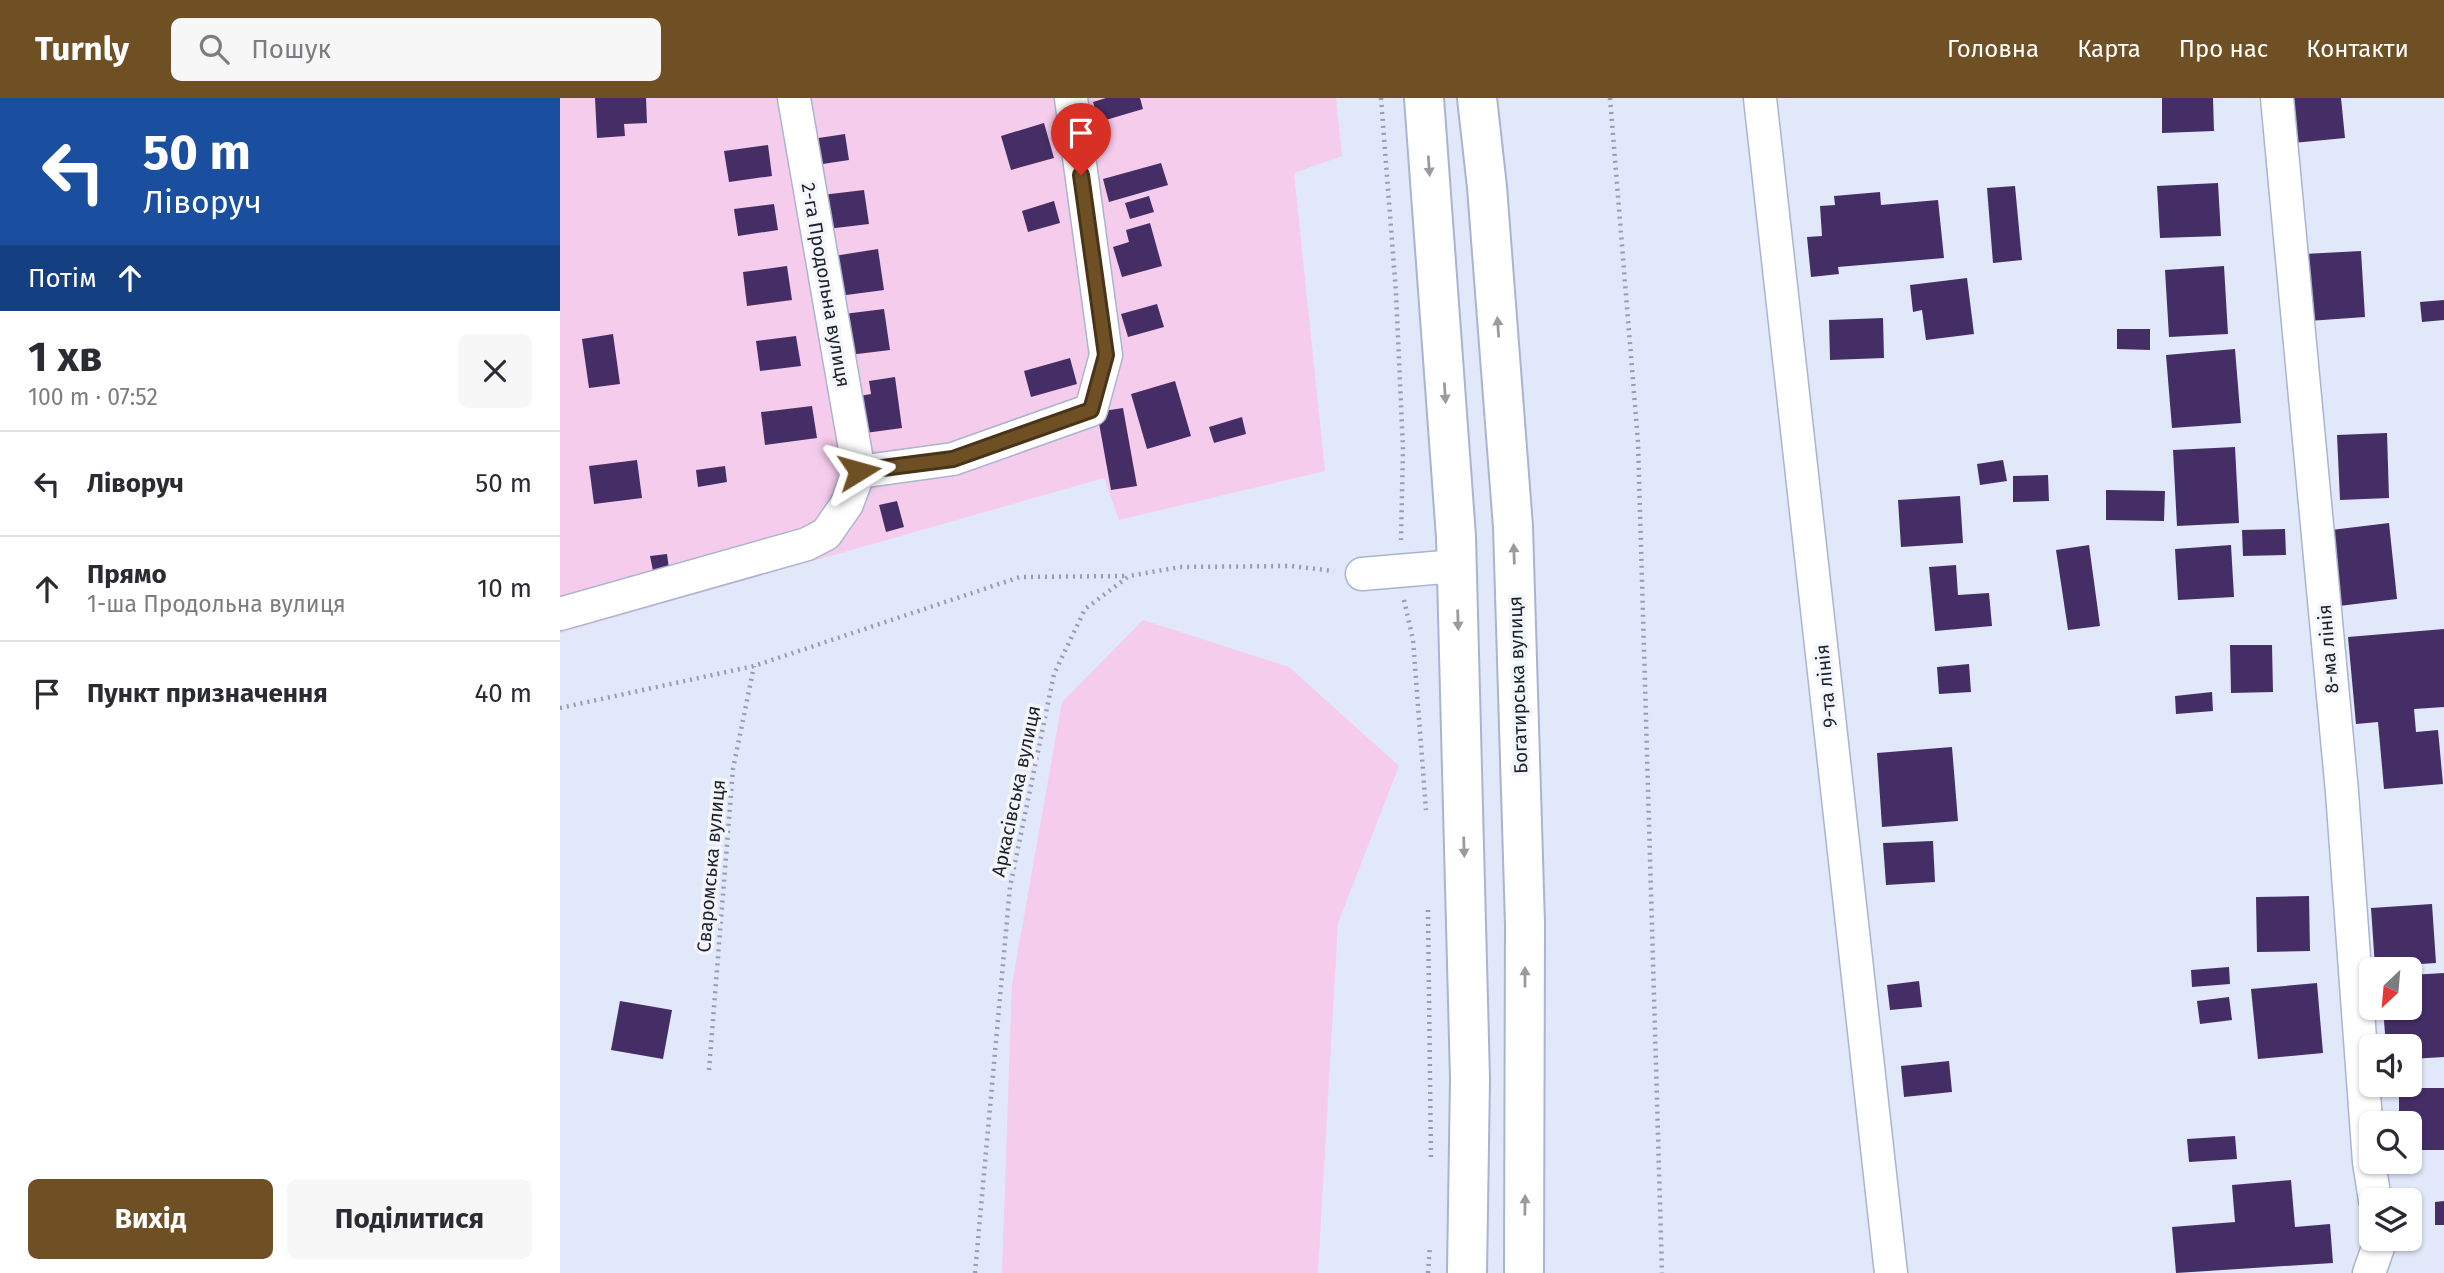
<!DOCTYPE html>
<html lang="uk">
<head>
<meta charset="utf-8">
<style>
	body { margin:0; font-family:"Fira Sans",sans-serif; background:#f7f7f7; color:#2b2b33; height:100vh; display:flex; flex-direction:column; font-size:26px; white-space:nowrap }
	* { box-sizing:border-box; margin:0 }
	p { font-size:23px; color:#7c7c81 }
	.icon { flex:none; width:38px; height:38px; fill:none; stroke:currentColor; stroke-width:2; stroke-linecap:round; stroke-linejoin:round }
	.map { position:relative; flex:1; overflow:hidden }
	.panel { display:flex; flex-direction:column; background:#fff; width:560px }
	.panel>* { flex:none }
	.top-card { background:#1a4fa0; color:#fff; overflow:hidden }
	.needle { width:46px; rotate:206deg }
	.tools { position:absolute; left:1799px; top:859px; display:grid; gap:14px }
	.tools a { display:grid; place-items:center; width:63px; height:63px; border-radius:10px; background:#fff; box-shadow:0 2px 5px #0004; font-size:35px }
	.pin { position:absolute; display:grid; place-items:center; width:60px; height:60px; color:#fff; margin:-72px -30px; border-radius:50% 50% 50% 0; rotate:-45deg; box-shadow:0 0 7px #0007 }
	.pin .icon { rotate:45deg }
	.me { position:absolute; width:77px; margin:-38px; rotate:82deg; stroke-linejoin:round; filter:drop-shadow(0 0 5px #0008) }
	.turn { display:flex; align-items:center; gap:24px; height:147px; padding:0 28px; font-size:32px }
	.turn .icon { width:91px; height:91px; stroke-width:2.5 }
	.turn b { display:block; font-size:49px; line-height:60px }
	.then { display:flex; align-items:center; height:66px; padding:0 28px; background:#0003; gap:14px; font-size:26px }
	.round { display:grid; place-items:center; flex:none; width:74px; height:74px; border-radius:10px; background:#f7f7f7 }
	.overview { display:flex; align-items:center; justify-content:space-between; height:119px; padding:0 28px }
	h1 { font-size:42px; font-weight:700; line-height:52px }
	.cta { display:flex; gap:14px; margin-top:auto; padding:14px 28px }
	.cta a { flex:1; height:80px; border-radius:10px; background:#6f5025; color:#fff; font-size:28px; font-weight:700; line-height:80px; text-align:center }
	.cta a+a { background:#f7f7f7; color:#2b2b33 }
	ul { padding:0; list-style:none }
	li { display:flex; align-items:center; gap:21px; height:105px; padding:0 28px; border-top:2px solid #e1e1e2 }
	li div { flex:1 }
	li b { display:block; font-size:26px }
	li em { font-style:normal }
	header { display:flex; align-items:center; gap:42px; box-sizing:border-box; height:98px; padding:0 35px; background:#6f5025; color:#fff }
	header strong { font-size:33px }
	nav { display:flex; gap:38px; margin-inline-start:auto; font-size:24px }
	.search { width:490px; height:63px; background:#f7f7f7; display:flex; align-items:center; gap:18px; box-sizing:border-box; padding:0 24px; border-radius:10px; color:#7c7c81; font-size:26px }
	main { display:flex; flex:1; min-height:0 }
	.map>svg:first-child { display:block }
	.green { fill:#f5ccec }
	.building { fill:#452e66 }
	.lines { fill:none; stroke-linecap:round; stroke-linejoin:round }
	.street-casing { stroke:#a9b4d0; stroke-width:35 }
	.primary-casing { stroke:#a9b4d0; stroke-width:42 }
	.path { stroke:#979dac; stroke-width:4.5; stroke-dasharray:2 5; stroke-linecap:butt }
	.street { stroke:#fff; stroke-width:32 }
	.primary { stroke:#fff; stroke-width:38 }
	.oneway { fill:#999ba0 }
	.route-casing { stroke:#483418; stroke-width:18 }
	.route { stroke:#6f5025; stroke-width:12 }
	.labels { text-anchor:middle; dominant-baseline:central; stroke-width:7; stroke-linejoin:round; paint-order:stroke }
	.street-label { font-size:19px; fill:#1d212c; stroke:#f3f5fb }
</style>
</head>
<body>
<header>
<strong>Turnly</strong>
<div class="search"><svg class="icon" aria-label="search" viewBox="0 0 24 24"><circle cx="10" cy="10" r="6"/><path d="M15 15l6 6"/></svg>Пошук</div>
<nav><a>Головна</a><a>Карта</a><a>Про нас</a><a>Контакти</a></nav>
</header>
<main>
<section class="panel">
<div class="top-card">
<div class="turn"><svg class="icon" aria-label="left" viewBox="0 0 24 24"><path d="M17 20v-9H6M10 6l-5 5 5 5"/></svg><div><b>50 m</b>Ліворуч</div></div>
<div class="then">Потім<svg class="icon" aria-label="ahead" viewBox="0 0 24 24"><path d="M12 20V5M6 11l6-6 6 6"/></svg></div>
</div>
<div class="overview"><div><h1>1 хв</h1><p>100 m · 07:52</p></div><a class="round"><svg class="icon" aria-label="close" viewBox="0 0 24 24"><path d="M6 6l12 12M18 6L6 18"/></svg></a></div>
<ul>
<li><svg class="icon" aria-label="left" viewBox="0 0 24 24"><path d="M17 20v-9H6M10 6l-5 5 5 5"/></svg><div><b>Ліворуч</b></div><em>50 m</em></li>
<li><svg class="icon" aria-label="ahead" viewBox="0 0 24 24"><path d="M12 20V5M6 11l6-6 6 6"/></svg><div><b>Прямо</b><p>1-ша Продольна вулиця</p></div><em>10 m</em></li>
<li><svg class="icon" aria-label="arrive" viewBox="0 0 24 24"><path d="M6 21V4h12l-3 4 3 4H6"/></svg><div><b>Пункт призначення</b></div><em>40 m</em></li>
</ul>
<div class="cta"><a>Вихід</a><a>Поділитися</a></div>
</section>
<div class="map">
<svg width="1884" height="1175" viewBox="0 0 1884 1175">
	<rect width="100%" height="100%" fill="#e1e8fa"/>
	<path class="green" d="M0 0H776L782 58 734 75 765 373 559 422 544 380 0 535Z
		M583 522 729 569 839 668 778 825 758 1175H442L452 886 502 604Z"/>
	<path class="building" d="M35 0H86L87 25 64 26 65 38 37 40Z
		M546 0H580L583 11 539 24 533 4Z
		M1602 0H1653L1654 33 1602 35Z
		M1728 0H1781L1785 40 1733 45Z
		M484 25 494 60 451 72 441 38Z
		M285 36 289 62 256 67 252 41Z
		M208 47 212 78 169 84 164 53Z
		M601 65 608 87 549 104 543 81Z
		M1658 85 1661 138 1600 140 1597 88Z
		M1455 88 1462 162 1433 165 1427 90Z
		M304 92 309 126 267 131 262 97Z
		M1320 94 1321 107 1378 102 1384 160 1278 169 1279 176 1251 179 1247 139 1262 138 1260 108 1275 107 1274 98Z
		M589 98 594 114 570 121 565 105Z
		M494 103 500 125 468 134 462 113Z
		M214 106 218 132 178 138 174 111Z
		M590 125 602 168 562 179 553 149 569 144 566 132Z
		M318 151 324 192 279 198 274 158Z
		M1801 153 1805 219 1748 223 1744 156Z
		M227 168 232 202 187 208 183 174Z
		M1664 168 1668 236 1609 239 1605 172Z
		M1407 180 1414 236 1366 242 1362 212 1353 214 1350 187Z
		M1884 202V222L1862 224 1860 204Z
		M597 206 604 229 568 239 561 216Z
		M324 211 330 252 289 257 284 216Z
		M1323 220 1324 260 1270 262 1269 222Z
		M1557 231H1590V252L1557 251Z
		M53 236 60 286 29 290 22 241Z
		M236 238 241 268 200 273 196 243Z
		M1675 251 1681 325 1612 330 1606 257Z
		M510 260 517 286 471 299 464 273Z
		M335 279 342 330 298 336 293 299 311 296 309 283Z
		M615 283 631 338 587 351 571 296Z
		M252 308 257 340 205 347 201 314Z
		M563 310 577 388 551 392 537 314Z
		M682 319 686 336 654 345 649 329Z
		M1827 335 1829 400 1780 402 1777 337Z
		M1675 349 1679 425 1617 428 1613 352Z
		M77 362 82 400 34 406 29 368Z
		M1443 362 1447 383 1420 387 1417 366Z
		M165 368 167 384 138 389 136 372Z
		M1488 377 1489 403 1453 404V378Z
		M1546 392 1605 393 1604 423 1546 422Z
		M1400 398 1403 445 1341 449 1338 402Z
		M337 403 344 429 326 434 319 407Z
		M1829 425 1837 501 1779 508 1771 432Z
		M1725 431 1726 457 1683 458 1682 432Z
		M1529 447 1540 528 1508 532 1496 452Z
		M1671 447 1674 499 1618 502 1615 451Z
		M107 456 109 471 93 473 90 458Z
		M1396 467 1398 497 1429 495 1432 528 1375 533 1369 469Z
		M1884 531V609L1854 611 1856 634 1878 632 1883 686 1824 691 1818 624 1796 626 1788 539Z
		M1670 547H1712L1713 594 1671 595Z
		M1409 566 1411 594 1379 596 1377 569Z
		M1652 594 1653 613 1616 616 1615 598Z
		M1392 649 1398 723 1322 729 1317 655Z
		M1373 743 1375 784 1326 787 1323 745Z
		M1749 798 1750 853 1697 854 1696 799Z
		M1872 806 1876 865 1815 869 1811 810Z
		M1669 869 1670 886 1632 889 1631 872Z
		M1884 875V959L1850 961V948H1826L1823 910H1850V877Z
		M1359 883 1362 909 1330 912 1327 887Z
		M1757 885 1763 955 1698 961 1691 891Z
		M1669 899 1672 922 1640 926 1637 903Z
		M60 903 112 912 103 961 51 952Z
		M1389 963 1392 994 1344 999 1341 968Z
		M1839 990H1884V1052H1850V1026H1839Z
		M1675 1038 1677 1061 1629 1064 1627 1041Z
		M1731 1082 1735 1129 1770 1126 1773 1165 1616 1175 1612 1129 1675 1124 1672 1087Z
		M1884 1103V1127H1875V1104Z"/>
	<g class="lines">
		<defs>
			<path id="street" d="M234 0 299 374
				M1200 0 1331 1175
				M1717 0 1782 694 1809 1064 1815 1102
				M802 476 896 468
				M0 516 247 446 266 436 287 406 299 374 393 361 531 312 546 257 511 0
				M1809 1175 1821 1141"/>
			<path id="primary" d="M864 0 896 439 910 981 907 1175
				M917 0 927 89 953 429 965 826 964 1175"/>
		</defs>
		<use href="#street" class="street-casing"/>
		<use href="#primary" class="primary-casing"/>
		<path class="path" d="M821 0 836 195 843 351 841 442
			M1050 0 1078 344 1102 1175
			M844 502 853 542 866 712
			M0 610 194 568 460 479 568 478
			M868 812 871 1062
			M149 972 173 671 194 568
			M415 1175 450 789 494 576 525 511 569 478 620 469 731 468 774 473
			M868 1175 870 1148"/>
		<use href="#street" class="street"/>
		<use href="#primary" class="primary"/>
	</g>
	<defs><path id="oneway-solid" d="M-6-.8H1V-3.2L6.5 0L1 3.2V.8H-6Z" transform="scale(1.75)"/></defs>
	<g class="oneway">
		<use href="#oneway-solid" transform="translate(869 68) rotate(86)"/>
		<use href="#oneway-solid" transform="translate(938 229) rotate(-94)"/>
		<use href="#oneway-solid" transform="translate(885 295) rotate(86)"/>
		<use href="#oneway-solid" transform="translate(954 456) rotate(-92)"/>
		<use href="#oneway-solid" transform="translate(898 522) rotate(88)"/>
		<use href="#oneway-solid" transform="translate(904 749) rotate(88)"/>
		<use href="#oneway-solid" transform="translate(965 879) rotate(-90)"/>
		<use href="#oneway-solid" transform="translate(965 1107) rotate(-89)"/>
	</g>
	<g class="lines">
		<defs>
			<path id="route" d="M299 373 393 361 531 312 546 257 521 77"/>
		</defs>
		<use href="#route" class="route-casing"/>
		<use href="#route" class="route"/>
	</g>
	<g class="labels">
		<g class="street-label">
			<text transform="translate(266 187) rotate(80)">2-га Продольна вулиця</text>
			<text transform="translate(1768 551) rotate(-95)">8-ма лінія</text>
			<text transform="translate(958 587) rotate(-92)">Богатирська вулиця</text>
			<text transform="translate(1266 588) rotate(-96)">9-та лінія</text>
			<text transform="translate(456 693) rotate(-78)">Аркасівська вулиця</text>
			<text transform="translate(151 768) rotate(-85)">Сваромська вулиця</text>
		</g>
	</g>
</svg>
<div class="tools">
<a><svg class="needle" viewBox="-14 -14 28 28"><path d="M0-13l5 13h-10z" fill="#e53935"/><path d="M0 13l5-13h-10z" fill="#7c7c81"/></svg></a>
<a><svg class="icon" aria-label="sound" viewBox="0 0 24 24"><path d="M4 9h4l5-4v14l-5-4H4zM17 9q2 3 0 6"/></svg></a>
<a><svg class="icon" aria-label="search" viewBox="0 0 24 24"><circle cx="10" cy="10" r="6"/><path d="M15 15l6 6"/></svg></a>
<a><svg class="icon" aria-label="layers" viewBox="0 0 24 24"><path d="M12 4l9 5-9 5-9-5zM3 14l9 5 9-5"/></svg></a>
</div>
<div class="pin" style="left:521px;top:77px;background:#d93025"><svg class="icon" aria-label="arrive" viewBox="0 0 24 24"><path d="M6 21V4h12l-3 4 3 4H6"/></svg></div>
<svg class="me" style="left:299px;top:373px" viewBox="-20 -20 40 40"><path d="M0-17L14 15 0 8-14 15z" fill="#6f5025" stroke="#fff" stroke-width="4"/></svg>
</div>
</main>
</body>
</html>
